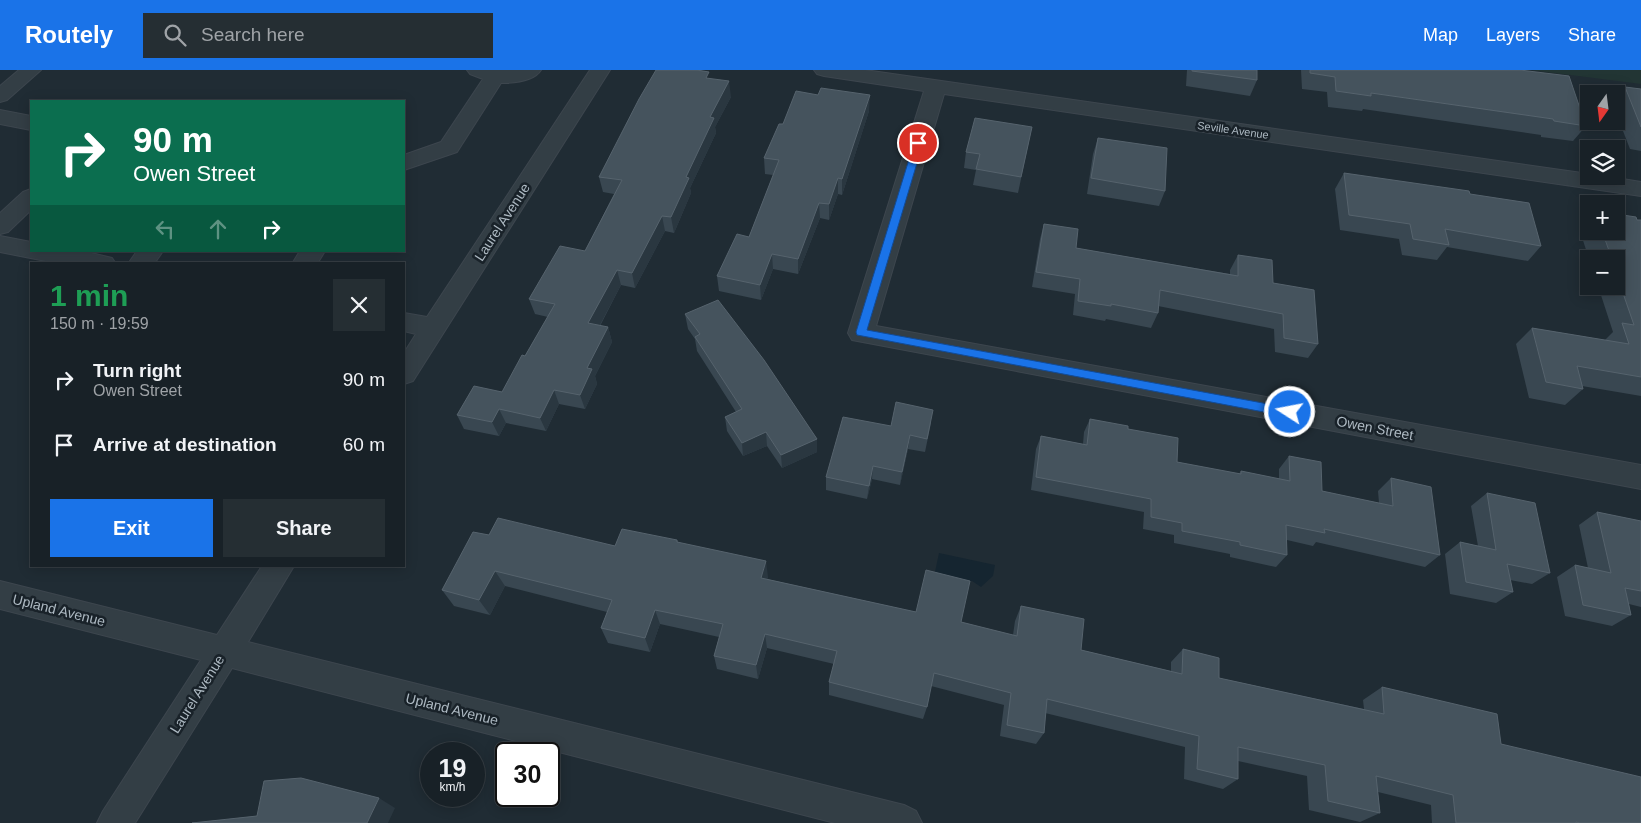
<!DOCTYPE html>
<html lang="en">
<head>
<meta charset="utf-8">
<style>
	body { margin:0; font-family:Helvetica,sans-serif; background:#252e33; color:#f1f3f6; height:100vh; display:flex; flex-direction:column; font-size:19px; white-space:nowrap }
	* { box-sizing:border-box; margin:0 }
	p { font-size:16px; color:#9fa3a7 }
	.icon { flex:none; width:28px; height:28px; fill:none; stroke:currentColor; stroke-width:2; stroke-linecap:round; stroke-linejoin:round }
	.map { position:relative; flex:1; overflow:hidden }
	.drawer { position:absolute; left:30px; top:192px; width:375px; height:305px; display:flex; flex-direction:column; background:#182127; border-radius:0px; box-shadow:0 2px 12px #0003,0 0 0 1px #363e44 }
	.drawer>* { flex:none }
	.banner { position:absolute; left:30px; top:30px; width:375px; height:152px; border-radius:0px; box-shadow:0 2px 12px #0003,0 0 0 1px #363e44; background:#0b6e4f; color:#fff; overflow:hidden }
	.needle { width:32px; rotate:194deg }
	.tools { position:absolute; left:1580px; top:15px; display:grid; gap:10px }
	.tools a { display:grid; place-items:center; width:45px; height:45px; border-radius:0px; background:#182127; box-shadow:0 2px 12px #0003,0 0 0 1px #363e44; font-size:25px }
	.speed { position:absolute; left:420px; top:672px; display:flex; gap:10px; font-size:25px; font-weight:700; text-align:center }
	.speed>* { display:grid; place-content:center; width:65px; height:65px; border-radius:50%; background:#182127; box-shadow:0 2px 12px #0003,0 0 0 1px #363e44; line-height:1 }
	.speed small { font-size:12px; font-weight:400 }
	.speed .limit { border:2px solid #111; border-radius:8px; background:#fff; color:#111 }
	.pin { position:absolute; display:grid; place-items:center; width:42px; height:42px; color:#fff; margin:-21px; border:2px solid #fff; border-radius:50%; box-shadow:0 1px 5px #0007 }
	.me { position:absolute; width:55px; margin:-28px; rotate:281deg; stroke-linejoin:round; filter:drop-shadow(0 0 4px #0008) }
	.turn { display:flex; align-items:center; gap:18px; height:105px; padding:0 20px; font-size:22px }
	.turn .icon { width:65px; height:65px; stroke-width:2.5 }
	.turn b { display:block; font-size:35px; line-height:42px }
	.lanes { display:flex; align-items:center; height:48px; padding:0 20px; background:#0003; justify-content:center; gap:25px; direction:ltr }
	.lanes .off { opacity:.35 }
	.round { display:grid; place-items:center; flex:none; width:52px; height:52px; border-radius:0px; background:#252e33 }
	.headline { display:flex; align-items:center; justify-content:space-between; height:85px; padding:0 20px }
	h1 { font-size:30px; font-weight:700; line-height:38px; color:#1e9e55 }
	.cta { display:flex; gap:10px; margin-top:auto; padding:10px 20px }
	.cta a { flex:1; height:58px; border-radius:0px; background:#1a73e8; color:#fff; font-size:20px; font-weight:700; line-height:58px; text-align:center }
	.cta a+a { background:#252e33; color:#f1f3f6 }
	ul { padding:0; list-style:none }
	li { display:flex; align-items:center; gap:15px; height:65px; padding:0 20px }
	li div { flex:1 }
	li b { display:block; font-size:19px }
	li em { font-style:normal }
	header { display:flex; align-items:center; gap:30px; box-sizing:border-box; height:70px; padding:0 25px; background:#1a73e8; color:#fff }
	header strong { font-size:24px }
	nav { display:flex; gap:28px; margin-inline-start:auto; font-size:18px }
	.search { width:350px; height:45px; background:#252e33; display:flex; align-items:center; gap:12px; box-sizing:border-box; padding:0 18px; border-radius:0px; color:#9fa3a7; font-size:19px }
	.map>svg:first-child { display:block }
	.green { fill:#223534 }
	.water { fill:#152530 }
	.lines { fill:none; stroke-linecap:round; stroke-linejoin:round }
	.minor-casing { stroke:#3d464e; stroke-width:2 }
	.minor { fill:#333e45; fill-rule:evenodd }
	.wall { fill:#394751 }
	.shaded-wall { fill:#2a3740 }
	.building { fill:#45535d; stroke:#56636d }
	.route { fill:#1a73e8; stroke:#114b97 }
	.labels { text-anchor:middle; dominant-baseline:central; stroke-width:5; stroke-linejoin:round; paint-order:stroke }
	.far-street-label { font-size:11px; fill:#adb9c2; stroke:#192229 }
	.street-label { font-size:14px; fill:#adb9c2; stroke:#192229 }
</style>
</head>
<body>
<header>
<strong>Routely</strong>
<div class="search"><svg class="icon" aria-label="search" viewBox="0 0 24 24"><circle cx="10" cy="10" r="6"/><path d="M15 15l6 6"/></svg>Search here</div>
<nav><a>Map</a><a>Layers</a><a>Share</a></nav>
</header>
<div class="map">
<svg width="1641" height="753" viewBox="0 0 1641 753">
	<rect width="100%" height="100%" fill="#202c34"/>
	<path class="green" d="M1531 0H1641V14Z"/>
	<path class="water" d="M939 483 995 495 993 506 981 517 972 511 937 508 935 502Z"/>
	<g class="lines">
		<defs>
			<path id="minor" d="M19 0H41L7 30 0 32V16Z
				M467 0H541C534 11 514 13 501 13L457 82 404 100V85L441 72 483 9 470 4Z
				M590 0H610L413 311 404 314V283L416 264 404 261V243L427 247Z
				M814 0H865L1589 104V106H1604L1641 112V126L944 24 876 256 1641 395V419L852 270 848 263 924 21 824 6 817 4Z
				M0 40 31 46V60L0 54Z
				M31 119V140L8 162 0 164V143L23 122Z
				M0 166 31 172V181H83L112 188 116 194H61L0 182Z
				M137 181H163L154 194H128Z
				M300 181H325L317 194H292Z
				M262 496H294L248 572 904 735 916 741 922 753H835L232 598 135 753H97L103 741 201 590 0 539V511L217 565Z"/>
		</defs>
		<use href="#minor" class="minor-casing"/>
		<use href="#minor" class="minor"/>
	</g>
	<path class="wall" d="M1187 0H1257V10L1250 26 1186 16Z
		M1301 0H1520L1586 56 1573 71 1541 67V65L1363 39 1362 41 1328 37 1327 22 1302 19Z
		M710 8 731 27 715 57 716 63 690 118 691 123 674 163 665 161 635 218 621 215 600 256 608 257 612 272 595 306 597 314 585 339 559 334 546 361 506 353 499 366 464 359 457 345 502 322 525 286 548 247 535 244 529 229 585 181 614 124 603 122 599 107Z
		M1625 17 1641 19V81L1630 79 1616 43V28Z
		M869 41 842 125 838 124 829 150 820 148 798 204 773 199 761 230 719 221 717 206 749 167 773 105 765 104 764 88 783 54Z
		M1032 57 1018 123 973 115 976 100 964 98 966 82Z
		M1098 68 1165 121 1159 136 1087 124 1093 84Z
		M1344 103 1470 124 1541 176 1528 191 1447 177 1437 190 1402 185 1399 169 1340 160 1335 119Z
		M1589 148V161H1616L1637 150H1641V326L1582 316 1583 319 1565 335 1529 328 1516 274 1532 258 1605 270 1613 262 1598 216H1616V189H1589L1579 158Z
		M1044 154 1076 178 1230 204V200L1238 185 1273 213 1318 274 1308 288 1275 282 1274 259 1158 236V243L1151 258 1106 249 1105 251 1073 245 1075 224 1032 217 1040 169Z
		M685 244 817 369V382L782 398 767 376 743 386 727 361 725 347 736 342 697 281 695 269 688 259Z
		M1090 349 1128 359 1177 392 1239 404 1241 401 1279 409V399L1289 386 1322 421 1379 433 1378 421 1391 408 1440 485 1425 497 1316 472 1313 476 1287 470V485L1276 497 1230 487V484L1174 473V465L1143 459 1144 442 1031 420 1036 379 1041 366 1083 374 1084 362Z
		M931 353 925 382 908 379 900 415 872 409 867 429 826 420V407L891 356Z
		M1487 423 1550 503 1532 514 1510 510 1513 522 1496 533 1450 524 1445 484 1460 472 1478 476 1471 436Z
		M1597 442 1641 451V537L1629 534 1631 545 1612 556 1565 546 1557 507 1575 495 1588 498 1579 455Z
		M489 465 615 476 677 470 678 472 768 507 767 509 961 552 1013 565 1015 551 1021 536 1081 580 1171 601V592L1183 579 1219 608 1364 639 1363 630 1382 617 1501 674 1641 753H1432L1431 735 1378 722 1380 743 1360 752 1309 740 1307 706 1238 691V709L1223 719 1184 709 1185 677 1045 643 1044 663 1036 674 1000 666 1004 635 931 616 927 637 923 649 829 625V612L834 594 767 578 758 609 717 599 714 586 719 567 660 554 650 582 608 573 601 558 607 542 505 516 490 545 454 536 442 520Z"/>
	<path class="shaded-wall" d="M729 11 731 27 715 57 716 63 690 118 691 123 674 163 671 147 686 107 710 47Z
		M870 25 869 41 842 125V109Z
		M838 108V124L829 150V134Z
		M819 133 820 148 798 204V189Z
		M662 146 665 161 635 218 632 203Z
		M772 184 773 199 761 230 760 215Z
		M617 200 621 215 593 268 588 253Z
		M608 257 612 272 595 306 597 314 585 339 580 325 587 298Z
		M554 320 559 334 546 361 540 348Z
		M499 339 506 353 499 366 492 352Z
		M766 362 767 376 743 386 742 373Z
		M910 365 908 379 900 415 902 402Z
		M817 369V382L782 398 781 385Z
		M873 396 872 409 867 429 869 416Z
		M766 491 768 507 763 523 761 508Z
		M495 501 505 516 490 545 479 530Z
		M655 540 660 554 650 582 645 568Z
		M765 564 767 578 758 609 756 595Z
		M379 728 395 738 388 753H367Z"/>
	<path class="building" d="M656 0H697L709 2 706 8 729 11 710 47 714 48 686 107 689 108 671 147 662 146 632 203 617 200 588 253 608 257 587 298 592 299 580 325 554 320 540 348 499 339 492 352 457 345 474 316 502 322 522 285 525 286 555 234 529 229 560 176 585 181 622 110 599 107 639 29Z
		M1192 0H1257V10L1192 1Z
		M1310 0H1520L1569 6 1586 56 1554 51 1553 49 1371 23V26L1336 21 1335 7 1310 3Z
		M1625 17 1641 19V57Z
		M821 18 870 25 842 109 838 108 829 134 819 133 798 189 772 184 760 215 717 206 737 164 749 167 779 90 764 88 779 54H783L796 21 818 25Z
		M975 48 1032 57 1021 107 976 99 980 84 966 82Z
		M1098 68 1167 78 1165 121 1091 108Z
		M1344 103 1469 121 1470 124 1529 133 1541 176 1445 159 1449 175 1413 169 1410 154 1349 145Z
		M1616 144 1636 147 1637 150H1641V307L1577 296 1583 319 1546 312 1532 258 1629 274 1622 253 1634 255 1616 203V189H1612L1602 161H1616Z
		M1044 154 1078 159 1076 178 1238 206V185L1272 190 1273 213 1314 220 1318 274 1284 268 1283 244 1160 220 1158 243 1111 234V236L1078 231 1080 209 1036 202Z
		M718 230 764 290 817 369 781 385 766 362 742 373 725 347 742 339 695 267 700 264 685 244Z
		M896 332 933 340 927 369 910 365 902 402 873 396 869 416 826 407 843 347 891 356Z
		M1090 349 1128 356V359L1178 368 1177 392 1241 404V401L1290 411 1289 386 1321 392 1322 421 1393 436 1391 408 1431 417 1440 485 1324 459 1325 463 1286 455 1287 485 1240 475V472L1182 461V453L1151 447V429L1036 407 1041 366 1087 375Z
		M1487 423 1535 433 1550 503 1507 494 1513 522 1466 512 1460 472 1496 480Z
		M1597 442 1641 451V521L1625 518 1631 545 1583 535 1575 495 1611 503Z
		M498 448 615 476 622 459 677 470V472L766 491 761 508 916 542 926 500 970 511 961 552 1017 566 1021 536 1084 549 1081 580 1182 604 1183 579 1219 588V608L1384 644 1382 617 1497 644 1501 674 1641 707V753H1580L1576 752V753H1456L1453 725 1376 706 1380 743 1328 731 1325 695 1238 677V709L1197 699 1199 666 1047 629 1044 663 1007 655 1011 623 934 603 927 637 829 612 837 581 765 564 756 595 714 586 723 554 655 540 645 568 601 558 612 530 495 501 479 530 442 520 473 462 489 465Z
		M301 708 379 728 367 753H192L257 746 264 711Z"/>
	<path class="route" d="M918 70 923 73 867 260 1290 338 1295 342 1294 345 1290 347 857 265 856 262 914 73Z"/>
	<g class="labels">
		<g class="far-street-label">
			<text transform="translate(1233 60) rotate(8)">Seville Avenue</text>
		</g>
		<g class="street-label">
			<text transform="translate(502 152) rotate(-57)">Laurel Avenue</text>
			<text transform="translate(1375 358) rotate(11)">Owen Street</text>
			<text transform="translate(59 540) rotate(14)">Upland Avenue</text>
			<text transform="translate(197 624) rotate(-58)">Laurel Avenue</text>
			<text transform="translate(452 639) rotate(14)">Upland Avenue</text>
		</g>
	</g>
</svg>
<div class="tools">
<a><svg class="needle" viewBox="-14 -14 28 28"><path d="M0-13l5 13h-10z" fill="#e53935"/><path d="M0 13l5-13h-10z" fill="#9fa3a7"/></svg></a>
<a><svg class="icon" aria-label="layers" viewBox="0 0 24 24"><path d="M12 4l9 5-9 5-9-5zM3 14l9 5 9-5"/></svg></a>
<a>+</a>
<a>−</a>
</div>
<div class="speed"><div>19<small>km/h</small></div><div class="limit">30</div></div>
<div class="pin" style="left:918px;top:73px;background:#d93025"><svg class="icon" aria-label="arrive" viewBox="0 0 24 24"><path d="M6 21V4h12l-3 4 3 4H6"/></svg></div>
<svg class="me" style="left:1290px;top:342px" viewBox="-20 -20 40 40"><circle r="17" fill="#1a73e8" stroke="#fff" stroke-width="3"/><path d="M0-11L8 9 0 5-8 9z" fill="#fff"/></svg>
<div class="banner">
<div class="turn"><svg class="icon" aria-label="right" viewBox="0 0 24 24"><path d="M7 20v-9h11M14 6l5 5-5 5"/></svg><div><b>90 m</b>Owen Street</div></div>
<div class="lanes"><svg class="icon off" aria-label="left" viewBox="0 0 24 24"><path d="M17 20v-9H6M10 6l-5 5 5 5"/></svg><svg class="icon off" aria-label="ahead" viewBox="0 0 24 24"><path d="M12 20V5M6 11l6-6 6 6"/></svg><svg class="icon" aria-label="right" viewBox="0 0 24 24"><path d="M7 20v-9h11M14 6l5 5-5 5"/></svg></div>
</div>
<section class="drawer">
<div class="headline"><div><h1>1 min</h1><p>150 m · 19:59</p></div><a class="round"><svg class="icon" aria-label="close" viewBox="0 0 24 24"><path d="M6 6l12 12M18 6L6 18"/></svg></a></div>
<ul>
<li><svg class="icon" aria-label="right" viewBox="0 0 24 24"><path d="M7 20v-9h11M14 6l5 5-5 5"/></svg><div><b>Turn right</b><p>Owen Street</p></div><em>90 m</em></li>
<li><svg class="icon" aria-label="arrive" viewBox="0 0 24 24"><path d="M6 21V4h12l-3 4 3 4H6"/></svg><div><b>Arrive at destination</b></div><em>60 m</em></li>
</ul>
<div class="cta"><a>Exit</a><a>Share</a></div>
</section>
</div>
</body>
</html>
